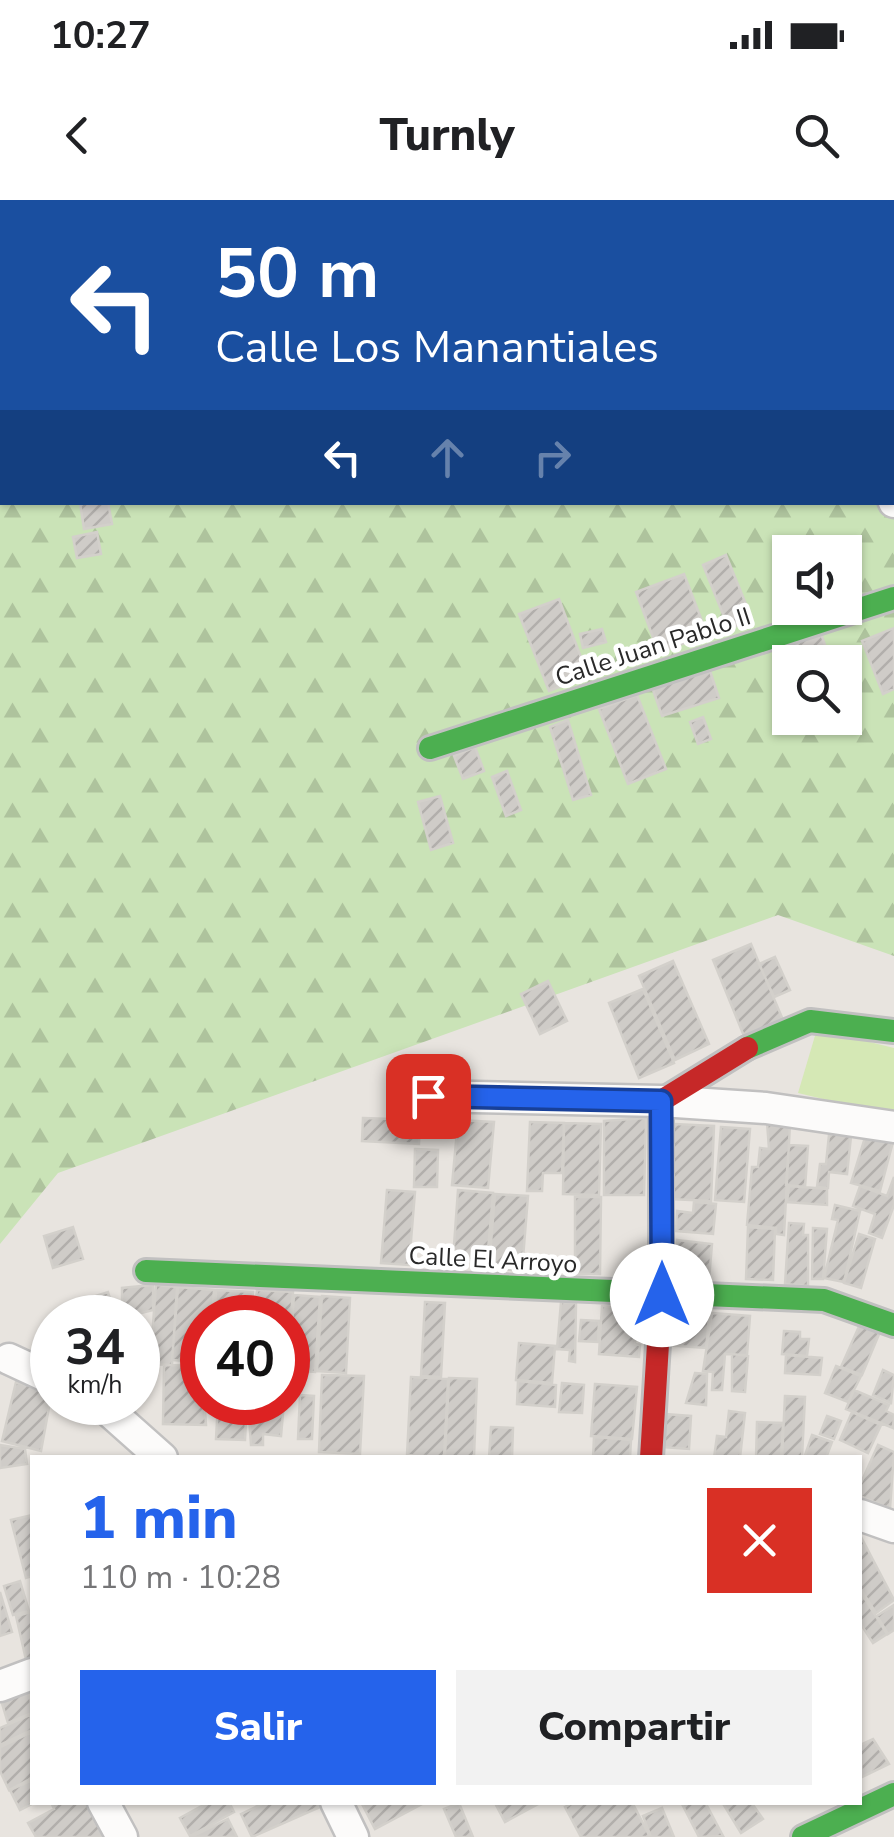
<!DOCTYPE html>
<html lang="es">
<head>
<meta charset="utf-8">
<style>
	body { margin:0; font-family:"Nunito Sans",sans-serif; background:#f2f2f2; color:#202124; height:100vh; display:flex; flex-direction:column; font-size:38px; white-space:nowrap }
	* { box-sizing:border-box; margin:0 }
	p { font-size:32px; color:#757577 }
	.icon { flex:none; width:55px; height:55px; fill:none; stroke:currentColor; stroke-width:2; stroke-linecap:round; stroke-linejoin:round }
	.map { position:relative; flex:1; overflow:hidden }
	.details { position:absolute; left:30px; top:1255px; width:832px; height:350px; display:flex; flex-direction:column; background:#fff; border-radius:0px; box-shadow:0 2px 8px #0004 }
	.details>* { flex:none }
	.guide { position:absolute; left:0px; top:0px; width:895px; height:305px; box-shadow:0 2px 8px #0004; background:#1a4fa0; color:#fff; overflow:hidden }
	.tools { position:absolute; left:772px; top:335px; display:grid; gap:20px }
	.tools a { display:grid; place-items:center; width:90px; height:90px; border-radius:0px; background:#fff; box-shadow:0 2px 8px #0004; font-size:50px }
	.speed { position:absolute; left:30px; top:1095px; display:flex; gap:20px; font-size:50px; font-weight:700; text-align:center }
	.speed>* { display:grid; place-content:center; width:130px; height:130px; border-radius:50%; background:#fff; box-shadow:0 2px 8px #0004; line-height:1 }
	.speed small { font-size:25px; font-weight:400 }
	.speed .limit { border:15px solid #d22; background:#fff; color:#111 }
	.pin { position:absolute; display:grid; place-items:center; width:85px; height:85px; color:#fff; margin:-42px; border-radius:20px; box-shadow:0 5px 15px #0006 }
	.me { position:absolute; width:110px; margin:-55px; rotate:0deg; stroke-linejoin:round; filter:drop-shadow(0 0 8px #0008) }
	.turn { display:flex; align-items:center; gap:35px; height:210px; padding:0 50px; font-size:45px }
	.turn .icon { width:130px; height:130px; stroke-width:2.5 }
	.turn b { display:block; font-size:70px; line-height:85px }
	.lanes { display:flex; align-items:center; height:95px; padding:0 50px; background:#0003; justify-content:center; gap:50px; direction:ltr }
	.lanes .off { opacity:.35 }
	.round { display:grid; place-items:center; flex:none; width:105px; height:105px; border-radius:0px; background:#f2f2f2 }
	.head { display:flex; align-items:center; justify-content:space-between; height:170px; padding:0 50px }
	h1 { font-size:60px; font-weight:800; line-height:75px; color:#2563eb }
	.primary-button { display:flex; gap:20px; margin-top:auto; padding:20px 50px }
	.primary-button a { flex:1; height:115px; border-radius:0px; background:#2563eb; color:#fff; font-size:40px; font-weight:800; line-height:115px; text-align:center }
	.primary-button a+a { background:#f2f2f2; color:#202124 }
	.status { display:flex; justify-content:space-between; align-items:center; height:70px; padding:0 50px; background:#fff; direction:ltr }
	.status svg { height:28px; fill:currentColor }
	header { display:flex; justify-content:space-between; align-items:center; height:130px; padding:0 50px; background:#fff; font-size:45px; font-weight:800 }
	.map>svg:first-child { display:block }
	.forest { fill:url(#forest-firs); fill-rule:evenodd }
	.pitch { fill:#d5e8b5 }
	.building { fill:url(#building-hatch); stroke:#d3d0cb; stroke-width:2.5 }
	.lines { fill:none; stroke-linecap:round; stroke-linejoin:round }
	.street-casing { stroke:#c1c0c0; stroke-width:35 }
	.fast-casing { stroke:#c1c0c0; stroke-width:28 }
	.jam-casing { stroke:#c1c0c0; stroke-width:28 }
	.street { stroke:#fcfbfa; stroke-width:30 }
	.fast { stroke:#4caf50; stroke-width:22 }
	.jam { stroke:#c62828; stroke-width:22 }
	.route-casing { stroke:#184099; stroke-width:25 }
	.route { stroke:#2563eb; stroke-width:18 }
	.labels { text-anchor:middle; dominant-baseline:central; stroke-width:9; stroke-linejoin:round; paint-order:stroke }
	.street-label { font-size:25px; fill:#292929; stroke:#fff }
</style>
</head>
<body>
<div class="status"><b>10:27</b><svg viewBox="0 0 49 12"><path d="M0 12V9h3v3zM5 12V6h3v6zM10 12V3h3v9zM15 12V0h3v12zM26 1h20v11H26zM47 4h2v5h-2z"/></svg></div>
<header><svg class="icon" aria-label="back" viewBox="0 0 24 24"><path d="M15 5l-7 7 7 7"/></svg>Turnly<svg class="icon" aria-label="search" viewBox="0 0 24 24"><circle cx="10" cy="10" r="6"/><path d="M15 15l6 6"/></svg></header>
<div class="map">
<svg width="894" height="1637" viewBox="0 0 894 1637">
	<defs>
		<pattern id="forest-firs" width="22" height="20" patternUnits="userSpaceOnUse" patternTransform="scale(2.5)"><rect width="22" height="20" fill="#cae3b7"/><path d="M5 1l3.5 6h-7zM16 11l3.5 6h-7z" fill="#aec39d"/></pattern>
		<pattern id="building-hatch" width="6" height="6" patternUnits="userSpaceOnUse" patternTransform="scale(2.5)"><rect width="6" height="6" fill="#cfccc8"/><path d="M-1 1l2-2M0 6l6-6M5 7l2-2" fill="none" stroke="#b2afac"/></pattern>
	</defs>
	<rect width="100%" height="100%" fill="#e8e4df"/>
	<path class="forest" d="M0 0H894V756L778 715 58 973 0 1044ZM2 2H892V302H2ZM790 352H845V408H790ZM790 462H845V518H790Z"/>
	<path class="pitch" d="M817 829 894 848V916L798 893Z"/>
	<path class="building" d="M108 302 112 324 84 329 80 303Z
		M97 332 101 354 77 358 73 337Z
		M726 355 752 419 729 429 703 365Z
		M684 374 707 434 659 453 636 392Z
		M559 399 588 476 549 491 519 414Z
		M819 428 831 462H790V481L777 442Z
		M894 428V489L883 494 862 441Z
		M602 429 606 442 583 448 580 434Z
		M709 468 719 498 662 516 652 487Z
		M637 495 666 569 628 584 599 509Z
		M703 517 711 539 698 544 690 522Z
		M568 520 591 595 573 600 550 527Z
		M475 547 484 571 463 579 454 556Z
		M507 571 521 610 506 616 492 577Z
		M440 596 453 643 431 650 418 602Z
		M751 744 783 820 744 836 713 760Z
		M775 757 790 790 774 797 759 764Z
		M673 761 709 844 675 860 639 776Z
		M548 781 567 821 540 834 521 794Z
		M643 789 674 863 639 878 609 803Z
		M363 918 420 920 419 944 362 941Z
		M646 918 644 995H604V921Z
		M458 920 494 922 488 988 452 985Z
		M530 922 564 923 562 973H543L542 991H527Z
		M767 922 790 924 784 1035 776 1034V1028L747 1025 752 967H758L760 948 769 949Z
		M564 923 601 924 599 995 563 994Z
		M674 924 714 926 711 1001 670 999Z
		M830 925 852 927 847 974 829 972 828 988 817 987 820 964H826Z
		M721 927 750 929 744 1002 715 1000Z
		M867 931 894 938 880 991 851 983Z
		M789 945 808 946 805 987 786 985Z
		M415 949 438 950 437 987H414Z
		M894 977V1005L882 1038 869 1033 875 1014 853 1006 860 986 887 996Z
		M789 986 827 989V1005L787 1002Z
		M387 990 415 992 409 1065 381 1063Z
		M458 990 493 993 487 1061 453 1059Z
		M495 994 528 996 522 1071 489 1068Z
		M575 997H601L600 1074H575Z
		M694 1002 716 1004 713 1034 676 1031 677 1011 693 1013Z
		M835 1005 860 1011 844 1082 824 1078 838 1020 832 1019Z
		M789 1023 804 1024 803 1035H808V1086L785 1084Z
		M73 1027 83 1059 53 1068 44 1036Z
		M748 1027 775 1029 773 1080 746 1079Z
		M813 1028 827 1029 823 1079H812Z
		M859 1034 875 1039 861 1088 844 1083Z
		M677 1040 712 1044 709 1080 674 1077Z
		M153 1085V1110L122 1118V1088Z
		M156 1085 177 1087 172 1165 150 1164Z
		M178 1087 214 1090 212 1118H202V1162L172 1160Z
		M216 1090 253 1092 251 1118H215Z
		M257 1090 293 1092 288 1150V1118H254Z
		M108 1092 116 1118H75L70 1104Z
		M294 1095 320 1097 315 1172 289 1170Z
		M322 1096 350 1098 346 1173 317 1171Z
		M425 1102 445 1103 441 1177 421 1176Z
		M561 1102 576 1103 575 1162 569 1161 570 1150 557 1149Z
		M602 1106 638 1109 635 1144 640 1145 639 1157 599 1154Z
		M712 1113 750 1116 747 1155 725 1154 722 1190H712L713 1172 703 1171Z
		M666 1114 709 1117 706 1148 664 1145Z
		M581 1120 599 1121 598 1142 579 1141Z
		M860 1124 880 1132 862 1175 841 1167Z
		M784 1131 800 1132V1139H809L807 1156 782 1154Z
		M519 1143 555 1146 552 1183 516 1180Z
		M732 1154 748 1156 745 1192 732 1191Z
		M786 1155 822 1158 820 1175 785 1173Z
		M164 1165 202 1166 206 1225 163 1224Z
		M836 1166 861 1176 848 1202 825 1193Z
		M883 1170 894 1175 891 1203 873 1195Z
		M695 1173 707 1174 706 1205 686 1203Z
		M322 1175 364 1176 360 1254 319 1252Z
		M411 1177 448 1179 444 1257 407 1255Z
		M449 1178 477 1179 474 1257 445 1256Z
		M518 1181 556 1185 555 1207 517 1204Z
		M16 1182 52 1191 41 1251 2 1241Z
		M562 1183 584 1185 582 1213 559 1212Z
		M595 1184 637 1187 632 1239 591 1236Z
		M854 1190 889 1205 886 1211 894 1215 893 1228 846 1209Z
		M300 1195 314 1196 312 1239H298Z
		M785 1196 805 1197 802 1258H782Z
		M218 1202H247L245 1240 216 1239Z
		M248 1202H284L281 1236 263 1234V1245H251Z
		M729 1211 745 1213 740 1258H714L717 1236 726 1237Z
		M852 1212 881 1225 868 1253 840 1240Z
		M665 1214 691 1216 689 1249 663 1247Z
		M827 1216 841 1221 834 1239 820 1234Z
		M757 1222 783 1223 781 1258H756Z
		M491 1227 513 1228 512 1258H489Z
		M812 1235 832 1242 826 1258H804Z
		M594 1237 631 1240 630 1258H593Z
		M0 1245 25 1249 27 1264 0 1268Z
		M878 1245 894 1252 890 1309 860 1296V1285Z
		M32 1315V1376L26 1378 11 1320Z
		M860 1335 894 1400 876 1413 860 1388Z
		M20 1381 29 1411 13 1415 4 1386Z
		M860 1391 887 1434 873 1443 860 1423Z
		M0 1392 12 1432 0 1436Z
		M894 1405V1430L888 1434 877 1416Z
		M32 1412V1458L26 1460 16 1416Z
		M29 1485 32 1513 8 1523 0 1497Z
		M32 1514V1530L0 1545V1528Z
		M32 1532V1578L9 1590 0 1571V1547Z
		M873 1539 889 1564 862 1577 860 1545Z
		M32 1580V1602H36L20 1610 10 1590Z
		M51 1602H86L104 1637H36L28 1623 54 1609Z
		M209 1602H229L234 1612 190 1636 180 1618Z
		M266 1602 329 1603 252 1637 241 1614Z
		M361 1602H426L375 1629Z
		M501 1602H542L505 1622 496 1605Z
		M574 1602H632L650 1637H581L565 1607Z
		M681 1602H705L723 1636 699 1637Z
		M722 1602H751L763 1619 741 1633Z
		M459 1603 473 1637H456L444 1609Z
		M662 1608 674 1637H651L643 1616Z
		M228 1619 237 1637H191Z"/>
	<g class="lines">
		<defs>
			<path id="street" d="M796 0 797 2
				M892 297 894 302
				M428 896 661 901 766 908 894 927
				M9 1159 52 1179
				M99 1202 162 1258
				M860 1315 894 1327
				M0 1486 32 1474
				M103 1602 122 1637
				M336 1602 353 1637"/>
			<path id="fast" d="M430 548 894 398
				M747 848 810 821 894 831
				M146 1071 824 1100 894 1125
				M803 1637 894 1594"/>
			<path id="jam" d="M651 1258 661 1095V901L747 848"/>
		</defs>
		<use href="#street" class="street-casing"/>
		<use href="#fast" class="fast-casing"/>
		<use href="#jam" class="jam-casing"/>
		<use href="#street" class="street"/>
		<use href="#fast" class="fast"/>
		<use href="#jam" class="jam"/>
	</g>
	<g class="lines">
		<defs>
			<path id="route" d="M428 896 661 901 662 1095"/>
		</defs>
		<use href="#route" class="route-casing"/>
		<use href="#route" class="route"/>
	</g>
	<g class="labels">
		<g class="street-label">
			<text transform="translate(653 447) rotate(-18)">Calle Juan Pablo II</text>
			<text transform="translate(493 1060) rotate(3)">Calle El Arroyo</text>
		</g>
	</g>
</svg>
<div class="tools">
<a><svg class="icon" aria-label="sound" viewBox="0 0 24 24"><path d="M4 9h4l5-4v14l-5-4H4zM17 9q2 3 0 6"/></svg></a>
<a><svg class="icon" aria-label="search" viewBox="0 0 24 24"><circle cx="10" cy="10" r="6"/><path d="M15 15l6 6"/></svg></a>
</div>
<div class="speed"><div>34<small>km/h</small></div><div class="limit">40</div></div>
<div class="pin" style="left:428px;top:896px;background:#d93025"><svg class="icon" aria-label="arrive" viewBox="0 0 24 24"><path d="M6 21V4h12l-3 4 3 4H6"/></svg></div>
<svg class="me" style="left:662px;top:1095px" viewBox="-20 -20 40 40"><circle r="19" fill="#fff"/><path d="M0-13L10 11 0 6-10 11z" fill="#2563eb"/></svg>
<div class="guide">
<div class="turn"><svg class="icon" aria-label="left" viewBox="0 0 24 24"><path d="M17 20v-9H6M10 6l-5 5 5 5"/></svg><div><b>50 m</b>Calle Los Manantiales</div></div>
<div class="lanes"><svg class="icon" aria-label="left" viewBox="0 0 24 24"><path d="M17 20v-9H6M10 6l-5 5 5 5"/></svg><svg class="icon off" aria-label="ahead" viewBox="0 0 24 24"><path d="M12 20V5M6 11l6-6 6 6"/></svg><svg class="icon off" aria-label="right" viewBox="0 0 24 24"><path d="M7 20v-9h11M14 6l5 5-5 5"/></svg></div>
</div>
<section class="details">
<div class="head"><div><h1>1 min</h1><p>110 m · 10:28</p></div><a class="round" style="background:#d93025;color:#fff"><svg class="icon" aria-label="close" viewBox="0 0 24 24"><path d="M6 6l12 12M18 6L6 18"/></svg></a></div>
<div class="primary-button"><a>Salir</a><a>Compartir</a></div>
</section>
</div>
</body>
</html>
